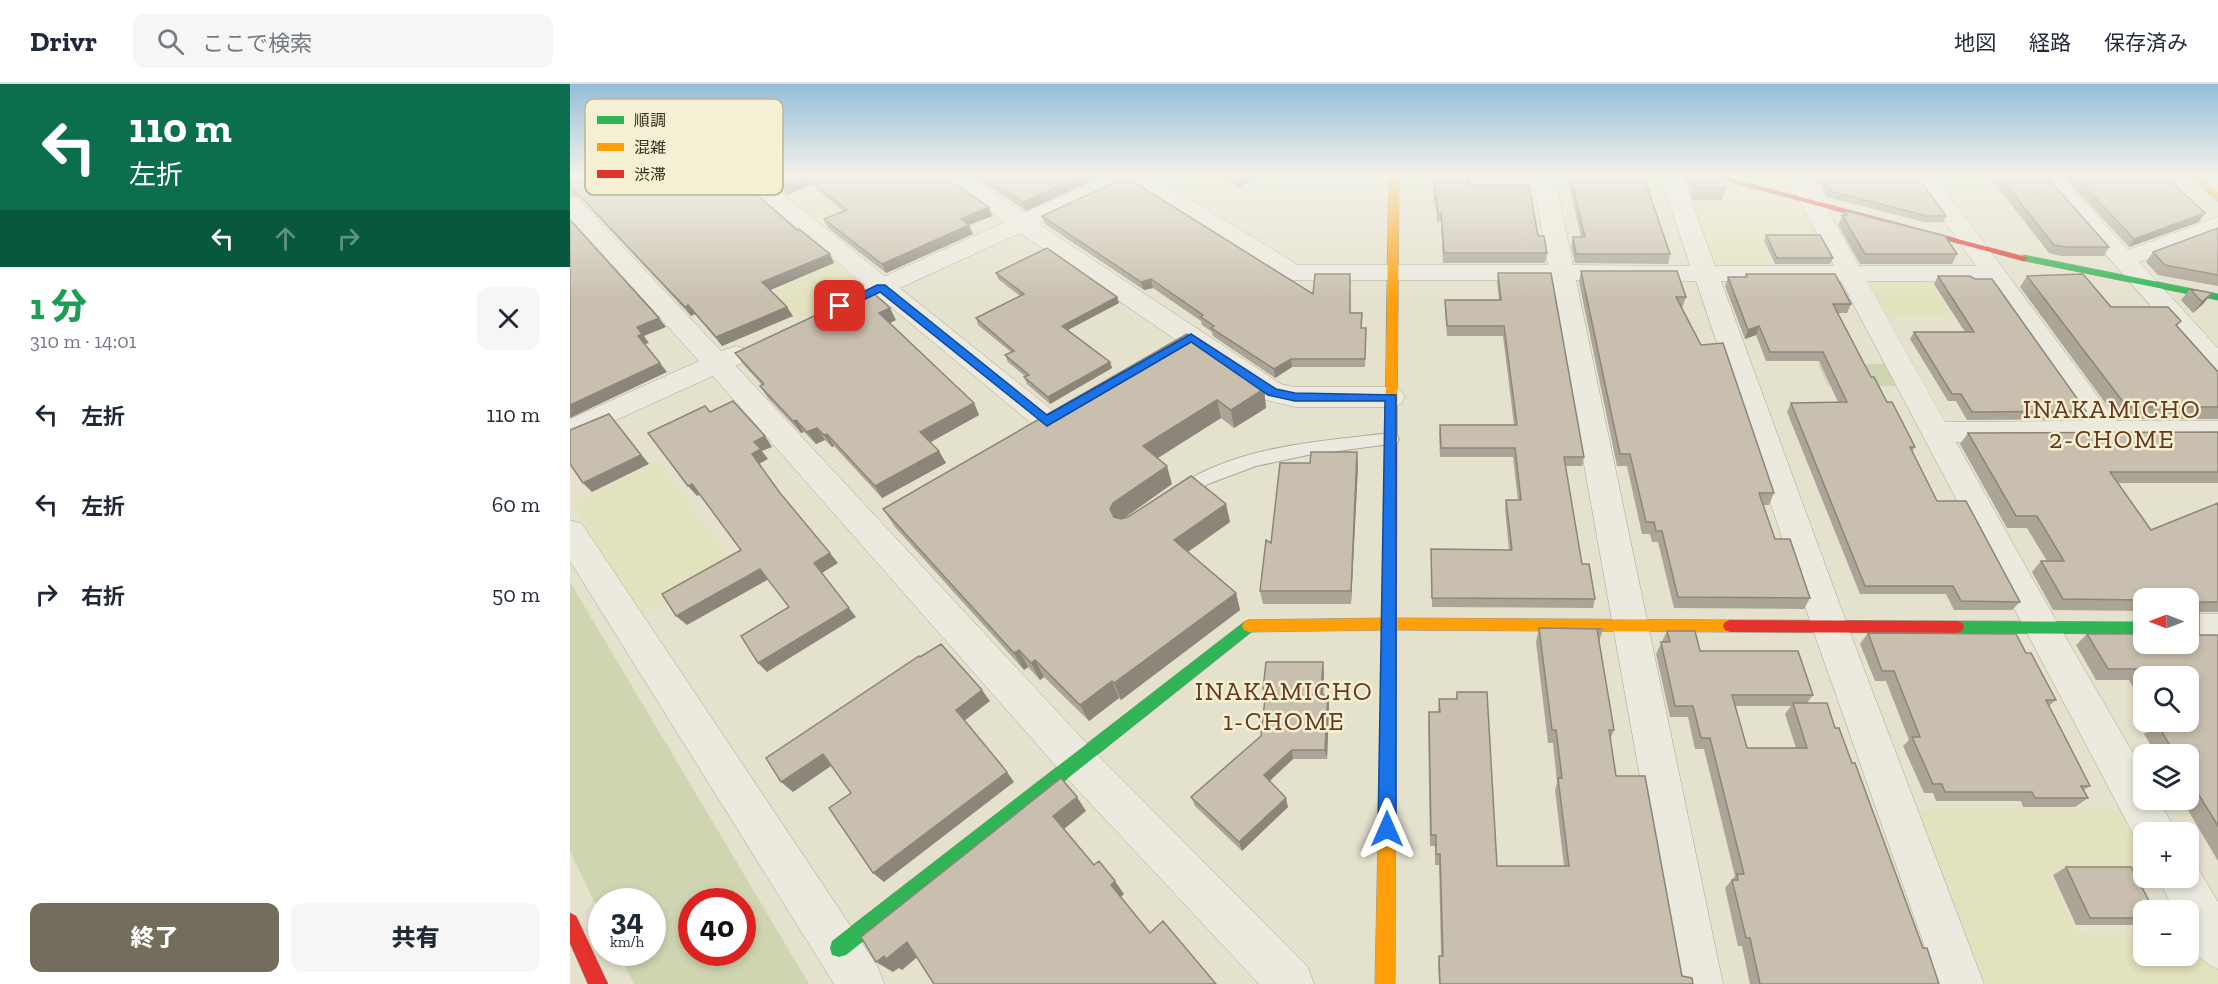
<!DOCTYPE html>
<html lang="ja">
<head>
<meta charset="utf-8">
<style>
	body { margin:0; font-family:"Zilla Slab","Noto Sans JP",serif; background:#f6f6f7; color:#1f2937; height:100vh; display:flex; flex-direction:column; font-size:22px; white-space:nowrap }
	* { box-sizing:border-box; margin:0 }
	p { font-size:20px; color:#747a83 }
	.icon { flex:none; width:33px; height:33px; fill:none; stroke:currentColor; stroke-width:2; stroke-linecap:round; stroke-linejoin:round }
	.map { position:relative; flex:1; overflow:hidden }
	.panel { display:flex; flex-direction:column; background:#fff; width:570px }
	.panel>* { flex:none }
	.guide { background:#0b6e4f; color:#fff; overflow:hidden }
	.needle { width:39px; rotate:270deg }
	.fabs { position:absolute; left:1563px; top:504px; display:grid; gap:12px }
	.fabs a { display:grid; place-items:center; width:66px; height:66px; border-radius:12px; background:#fff; box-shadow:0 3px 9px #0003; font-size:30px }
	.speed { position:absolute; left:18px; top:804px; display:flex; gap:12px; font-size:30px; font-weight:700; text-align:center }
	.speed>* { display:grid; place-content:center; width:78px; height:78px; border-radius:50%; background:#fff; box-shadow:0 3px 9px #0003; line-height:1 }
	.speed small { font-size:15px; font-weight:400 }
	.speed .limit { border:9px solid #d22; background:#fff; color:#111 }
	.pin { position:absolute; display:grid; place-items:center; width:51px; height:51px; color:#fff; margin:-26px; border-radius:12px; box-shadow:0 3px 9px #0006 }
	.me { position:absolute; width:66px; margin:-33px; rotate:0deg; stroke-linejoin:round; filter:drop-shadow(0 0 4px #0008) }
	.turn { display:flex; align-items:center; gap:21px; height:126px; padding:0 30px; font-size:27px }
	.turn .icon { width:78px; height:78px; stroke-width:2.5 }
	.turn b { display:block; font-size:42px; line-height:51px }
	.lanes { display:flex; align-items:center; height:57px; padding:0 30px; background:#0003; justify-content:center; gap:30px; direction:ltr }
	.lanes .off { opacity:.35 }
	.round { display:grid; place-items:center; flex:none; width:63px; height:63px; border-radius:12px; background:#f6f6f7 }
	.headline { display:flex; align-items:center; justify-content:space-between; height:102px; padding:0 30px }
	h1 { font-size:36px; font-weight:800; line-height:45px; color:#1e9e55 }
	.cta { display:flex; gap:12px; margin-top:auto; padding:12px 30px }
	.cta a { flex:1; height:69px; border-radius:12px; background:#746d5b; color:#fff; font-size:24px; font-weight:800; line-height:69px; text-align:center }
	.cta a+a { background:#f6f6f7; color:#1f2937 }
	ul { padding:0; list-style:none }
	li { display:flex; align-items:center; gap:18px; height:90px; padding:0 30px }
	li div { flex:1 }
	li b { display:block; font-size:22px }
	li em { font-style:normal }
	header { display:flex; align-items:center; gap:36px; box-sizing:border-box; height:84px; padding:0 30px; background:#fff; border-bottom:2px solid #e0e1e3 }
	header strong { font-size:28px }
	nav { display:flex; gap:33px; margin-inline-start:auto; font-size:21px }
	.search { width:420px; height:54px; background:#f6f6f7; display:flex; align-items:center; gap:15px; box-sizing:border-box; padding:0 21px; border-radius:12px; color:#747a83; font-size:22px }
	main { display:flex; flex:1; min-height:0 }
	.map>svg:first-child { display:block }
	.farmland { fill:#e3e2be }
	.green { fill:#cfd5b0; fill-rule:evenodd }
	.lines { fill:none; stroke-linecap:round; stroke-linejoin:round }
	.lane-casing { stroke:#a9a597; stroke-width:2 }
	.street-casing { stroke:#a9a597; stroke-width:1 }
	.fast-casing { stroke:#999586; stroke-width:1 }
	.slow-casing { stroke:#999586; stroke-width:1 }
	.jam-casing { stroke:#999586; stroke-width:1 }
	.lane { fill:#eceadf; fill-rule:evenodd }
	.street { fill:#eceadf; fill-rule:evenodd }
	.fast { fill:#30b455; fill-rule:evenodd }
	.slow { fill:#ff9f0a; fill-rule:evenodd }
	.jam { fill:#e5322d; fill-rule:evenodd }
	.wall { fill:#aca496; fill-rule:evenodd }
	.shaded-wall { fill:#8c867a }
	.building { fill:#c8bfae; stroke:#8c867a; stroke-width:1.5 }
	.route { fill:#1a73e8; stroke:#114b97; stroke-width:1.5 }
	.labels { text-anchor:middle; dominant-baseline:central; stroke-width:5; stroke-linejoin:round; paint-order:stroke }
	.neighbourhood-label { font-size:26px; letter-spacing:1.5px; fill:#64371e; stroke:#f5f0d3 }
	.key { fill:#f5f0d3; stroke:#bcb69d; stroke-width:1.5 }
	.key-label { font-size:16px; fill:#382e1e }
</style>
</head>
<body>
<header>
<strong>Drivr</strong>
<div class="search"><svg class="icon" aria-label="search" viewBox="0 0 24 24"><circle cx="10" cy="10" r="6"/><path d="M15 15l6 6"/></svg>ここで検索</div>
<nav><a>地図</a><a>経路</a><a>保存済み</a></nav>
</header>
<main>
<section class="panel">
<div class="guide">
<div class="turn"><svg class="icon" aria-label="left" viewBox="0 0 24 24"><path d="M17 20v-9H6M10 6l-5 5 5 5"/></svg><div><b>110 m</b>左折</div></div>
<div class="lanes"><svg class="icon" aria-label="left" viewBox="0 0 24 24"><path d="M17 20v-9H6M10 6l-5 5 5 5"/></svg><svg class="icon off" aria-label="ahead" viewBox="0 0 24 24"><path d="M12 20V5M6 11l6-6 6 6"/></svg><svg class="icon off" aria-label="right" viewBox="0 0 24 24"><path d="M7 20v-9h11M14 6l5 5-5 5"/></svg></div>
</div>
<div class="headline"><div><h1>1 分</h1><p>310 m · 14:01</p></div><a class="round"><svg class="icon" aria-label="close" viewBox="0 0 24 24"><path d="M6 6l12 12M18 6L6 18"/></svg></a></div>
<ul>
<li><svg class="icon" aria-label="left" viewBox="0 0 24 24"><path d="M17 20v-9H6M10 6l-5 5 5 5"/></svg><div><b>左折</b></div><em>110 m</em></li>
<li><svg class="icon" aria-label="left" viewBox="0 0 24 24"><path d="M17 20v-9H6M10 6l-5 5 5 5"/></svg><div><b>左折</b></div><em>60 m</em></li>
<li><svg class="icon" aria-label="right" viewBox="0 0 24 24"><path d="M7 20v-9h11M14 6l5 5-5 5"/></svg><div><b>右折</b></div><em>50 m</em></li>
</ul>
<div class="cta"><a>終了</a><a>共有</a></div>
</section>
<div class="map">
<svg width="1648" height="900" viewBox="0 0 1648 900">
	<rect width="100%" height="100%" fill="#e4e1cd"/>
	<path class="farmland" d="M313 91H365L249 137 232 122Z
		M645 91 679 110 655 122 604 92Z
		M1118 119 1208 120 1236 129 1251 155H1191L1203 184 1151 183 1141 179Z
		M268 180 292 202 288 208 230 234 203 207Z
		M1303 199H1361L1383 233H1318L1300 201Z
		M88 377 165 482 72 533 2 419Z
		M1343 726H1560L1573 752V789H1479L1507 849 1573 850 1574 872H1618L1619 850H1627L1648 889V900H1410Z"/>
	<path class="green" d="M1248 280H1315L1327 302H1258Z
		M0 498 239 900H64L49 869 82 868V818H32L31 832 0 767ZM122 818H172V868H122Z"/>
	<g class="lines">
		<defs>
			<path id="lane" d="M821 349 827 351 829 355 827 359 738 371 686 382 638 400 614 415 608 416 602 415 599 410C603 403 611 400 618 396 678 361 753 357 821 349Z"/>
			<path id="street" d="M164 91H189L315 192 435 138 373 96 370 91H396L454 129 539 91H581L728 181H978L962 91H984L1003 181 1120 182 1090 91H1112L1145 182H1264L1216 91H1238L1289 182H1406L1342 91H1364L1546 337H1648V357L1386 358 1484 533 1574 688V716H1589L1606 748H1574V764L1570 763 1271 197H1151L1278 543 1414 900H1368L1242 543 1126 197 1006 196 1153 900H1107L981 196H723L714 193 561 97 469 140 711 300 725 303H821L831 306 835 313 831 320 821 323H725L692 315 450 149 330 204 487 330 492 337 487 344 477 347 467 344 310 214C292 222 272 236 253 232L249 226 253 220 295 201ZM1297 197 1417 198 1514 337 1375 338Z
				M708 91H835L832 96 824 98H719L711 96Z
				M1466 91H1489L1558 166 1648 133V148L1569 178 1648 264V290L1638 287Z
				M0 113 8 115 151 267 166 262 176 265 180 271 176 277 166 282 521 664 738 883 744 900H689L493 690 143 292 0 357V335L129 277 0 134Z
				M0 436 12 440 308 883 314 900H264L0 477Z
				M1618 530H1648V560H1617H1618Z
				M1618 776 1625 779 1648 818V885C1620 873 1618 855 1618 826H1604L1588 794H1618Z"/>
			<path id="fast" d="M1454 171 1648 210V216L1450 176 1449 174Z
				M679 536 684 538 686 542 684 546 276 871 269 873 262 871 260 864 262 857 674 538Z
				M1387 537 1574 538V550L1387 549 1382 547 1380 543 1382 539Z"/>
			<path id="slow" d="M819 91H829L827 361 821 365 815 361Z
				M1618 91H1627L1648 109V117Z
				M819 534 1160 536 1165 538 1167 542 1165 546 1160 548 819 546 679 548 674 546 672 542 674 538 679 536Z
				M818 649 824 651 826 656 825 900H805L810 656 812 651Z"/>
			<path id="jam" d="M1134 91H1148L1459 174 1454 177 1450 176Z
				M821 357 827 361 826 656 824 661 818 663 812 661 810 656 815 361Z
				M1160 536 1387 537 1392 539 1394 543 1392 547 1387 549 1160 548 1155 546 1153 542 1155 538Z
				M0 829 6 832 38 900H18L0 859Z"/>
		</defs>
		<use href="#lane" class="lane-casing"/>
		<use href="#street" class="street-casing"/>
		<use href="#fast" class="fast-casing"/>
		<use href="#slow" class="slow-casing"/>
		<use href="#jam" class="jam-casing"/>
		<use href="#lane" class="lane"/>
		<use href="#street" class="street"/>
		<use href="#fast" class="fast"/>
		<use href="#slow" class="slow"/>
		<use href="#jam" class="jam"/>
	</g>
	<path class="wall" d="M0 91 264 179 200 206 223 232 152 262 125 230 121 232 10 113 0 112Z
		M192 91H371L419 123 422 132 399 141 403 150 316 189 258 144 254 135 273 127 242 101 217 111Z
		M400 91H534L456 127Z
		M647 91H693L669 103Z
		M863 91H898L899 101 968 152 977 169 975 179H873L871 138H867L866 123H864Z
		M997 91H1073L1100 170 1098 180 1005 179 1001 162 1003 153H1011Z
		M1114 91H1147L1156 104 1152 116H1123Z
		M1244 91H1346L1376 132 1373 138H1354L1257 113Z
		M1418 91H1475L1539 163 1534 172H1491L1479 169Z
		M1492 91H1594L1629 138 1559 163Z
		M1643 91H1648V96Z
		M1275 127 1387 170 1382 180H1290L1268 141Z
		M472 132 743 210 780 190V229L792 244 796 252 795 283H722L705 294 643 252 642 248 632 241 631 237 583 204 574 206 475 140Z
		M1648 144V202L1588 191 1576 178 1583 168Z
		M1196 151 1263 174 1260 180H1205L1194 157Z
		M1011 187 1116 213 1112 224 1204 409 1199 421H1193L1205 455 1240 514 1234 525 1104 524 1088 458H1082L1080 450H1072L1057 382H1047L1009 198Z
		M426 189 547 213 549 219 498 246 540 278 542 284 480 320 457 300 454 293H456L438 278 435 271 441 268 408 241 406 234 450 212 428 195Z
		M928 189 1014 373 1012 382H995L1012 480 1025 515 1023 524 862 523 861 465 939 466 935 425 936 416H948L943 373H870L869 350 870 341H944L933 252H877L875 226V216H929L927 198Z
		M1176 190 1281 220 1277 229H1268L1301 293 1345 363 1342 368 1367 417 1450 518 1442 526H1384L1376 510H1290L1217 328 1221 319 1268 318 1249 277H1196L1186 251 1175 255 1155 202 1158 193H1175Z
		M1368 192 1516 327 1510 335 1397 336 1386 317H1378L1340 255 1344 248H1395L1364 200Z
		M1457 192 1541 223 1611 237 1607 242 1648 288V335H1547L1450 203Z
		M1620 205 1642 209 1633 220 1623 229 1611 216Z
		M326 236 320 239 404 319 409 331 361 358 376 379 312 414 264 362 262 363 255 356 246 360 234 348 231 349 198 314 190 302 192 301 174 281 165 269Z
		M677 291V294L694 305 696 324 664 344 651 334 588 374 602 400 554 434 656 420 660 438 618 468 666 509 670 526 551 616 549 614 519 637 474 593 470 596 458 583 454 586 325 443 313 425Z
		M1648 348V399H1548L1581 446 1648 419V528H1629V551H1648V777L1612 716H1618V670H1586L1574 650 1586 641 1584 638H1618V592H1574V621L1559 596H1526L1506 561 1517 550 1618 560V514H1574V527L1483 526 1462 488 1471 477H1477L1457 444H1437L1390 360 1398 349Z
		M740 379 788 382 781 520H693L690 507 701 459Z
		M969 544 1033 545 1029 558 1044 646 1040 656 1046 692 1112 892 1123 900H869L868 881 869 872H871L869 781H865V762H860L858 641 859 628H868L869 615H886L887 608 927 782H994L985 706 987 698 983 659H978L966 558Z
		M1097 547 1130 567 1243 611 1237 619 1265 644 1282 679 1353 864 1369 900H1180L1172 862H1168L1155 804 1165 792 1134 665H1125L1118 633H1100L1086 570ZM1165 622H1221L1215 630 1226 664H1177Z
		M1298 549 1456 569 1486 616 1479 622 1520 702 1514 706 1518 714 1505 723H1453L1451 717H1366L1363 709H1354L1333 662 1339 656 1316 597H1305L1290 560Z
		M754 589 753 611H758L759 621 757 675H723L700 697 718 723 672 767 625 722 621 713 691 652 695 615 693 605Z
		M1496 783 1574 826V841H1506L1483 791Z"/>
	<path class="shaded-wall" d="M514 91H534L456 127 453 118Z
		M680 91H693L669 103 668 97Z
		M237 93 242 101 217 111 213 102Z
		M419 123 422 132 399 141 403 150 316 189 312 180 391 135Z
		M1635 129 1629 138 1559 163 1564 155Z
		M260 170 264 179 198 207 192 198Z
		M581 195 583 204 574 206 571 198Z
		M1642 209 1633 220 1623 229 1632 218Z
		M547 213 549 219 494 248 492 242Z
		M118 221 125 230 121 232 115 223Z
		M217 223 223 232 152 262 146 253Z
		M320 224 326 236 316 241 309 229Z
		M89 234 96 243 74 252 79 259 75 260 68 252 67 243Z
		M1189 242 1186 251 1175 255 1178 246Z
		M721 275 722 283 705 294 704 285Z
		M540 278 542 284 480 320 478 313Z
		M90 279 97 288 0 334V321Z
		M694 305 696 324 664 344 661 326Z
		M647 316 651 334 578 380 573 362Z
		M404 319 409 331 357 360 350 348Z
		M39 330 79 380 22 408 13 399Z
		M226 336 234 348 231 349 223 337Z
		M247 344 255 356 246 360 237 348Z
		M257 350 264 362 262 363 254 351Z
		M195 352 202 363 192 367 198 375 189 380 182 370 184 358Z
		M369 367 376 379 312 414 305 402Z
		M787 368 788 382 781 520V507Z
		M597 382 602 400 550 437 546 443 540 425 543 419Z
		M122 400 130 410 127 412 118 402Z
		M656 420 660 438 609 474 604 456Z
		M260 469 268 479 252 489 286 533 197 588 188 579 244 479Z
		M190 485 199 495 117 541 106 532Z
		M666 509 670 526 551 616 544 599Z
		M449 566 458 583 454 586 444 569Z
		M465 576 474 593 470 596 461 579Z
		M753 578 754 589 753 621 751 611Z
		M542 597 549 614 519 637 510 621Z
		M412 606 420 617 394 637 386 626Z
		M758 611 759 621 757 675 755 666Z
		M722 666 723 675 696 700 694 691Z
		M253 670 264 680 223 708 211 698Z
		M437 688 444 698 314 798 303 789Z
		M507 713 516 727 493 746 483 732Z
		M716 714 718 723 672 767 669 758Z
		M545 797 554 810 550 814 541 801Z
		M337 858 352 869 332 886 329 884 323 888 306 878Z"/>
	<path class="building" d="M0 91H165L227 146 229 145 260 170 192 198 217 223 146 253 118 221 115 223 3 105 0 104Z
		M198 91H371L419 123 391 135 399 141 312 180 254 135 277 126 237 93 213 102Z
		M410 91H514L453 118Z
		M657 91H680L668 97Z
		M864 91H898L899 101H959L968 152H974L977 169H874L871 129H868L867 113H865Z
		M1000 91H1073L1100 170H1006L1003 153H1015Z
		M1121 91H1147L1150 92 1156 104H1126Z
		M1251 91H1346L1376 132H1357L1260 107Z
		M1428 91H1475L1539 163H1496L1484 161Z
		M1504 91H1594L1635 129 1564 155Z
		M556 93 743 210 745 190H780V229H792L791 244H796L795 275H721L704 285 641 244 644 242 631 233 633 231 581 195 571 198 472 132Z
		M1275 127 1375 152 1387 170H1295L1272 131H1277Z
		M0 136 89 234 67 243 72 250 68 252 90 279 0 321Z
		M1648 144V191L1595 181 1583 168Z
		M1196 151H1250L1263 174H1207Z
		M477 164 547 213 492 242 540 278 478 313 454 293 459 291 435 271 444 267 406 234 454 210 426 189Z
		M1011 187H1107L1116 213H1106L1131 261 1153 259 1204 409H1189L1205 455H1220L1240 514 1108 513 1092 447H1086L1084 438H1076L1060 370H1050Z
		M928 189H981L1014 373H994L1012 480H1019L1025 515 862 514 861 465 942 466 936 416H951L945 364H871L870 341H947L934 242H877L875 216H931Z
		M1176 190H1265L1281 220H1263L1301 293H1304L1317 318H1322L1345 363H1340L1367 417H1396L1450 518 1391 517 1383 502H1295L1221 319 1277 318 1253 268H1200L1189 242 1178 246 1158 193H1177Z
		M1513 190 1541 223H1598L1611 237 1606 241 1648 288V323H1557L1457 192Z
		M1368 192H1400L1405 195H1422L1516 327 1402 328 1391 310H1382L1344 248H1404Z
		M1620 205 1642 209 1632 218Z
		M300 206 320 224 309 229 404 319 350 348 369 367 305 402 257 350 254 351 247 344 237 348 226 336 223 337 190 302 194 300 165 269Z
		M617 250 677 291 675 292 694 305 661 326 647 316 573 362 597 382 543 419 540 425 544 433 551 435 558 433 621 392 656 420 604 456 666 509 544 599 542 597 510 621 465 576 461 579 449 566 444 569 313 425Z
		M163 317 195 352 184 358 191 365 182 370 210 409 260 469 244 479 279 524 188 579 171 552 219 523 190 485 106 532 92 510 171 466 122 400 118 402 78 349 135 322 140 328Z
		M39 330 71 371 13 399 0 380V346Z
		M1648 348V388H1540L1581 446 1648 419V518H1629V551H1648V742L1618 693V670H1605L1587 640H1605L1603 638H1618V592H1575L1571 585H1538L1517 550H1574V560H1618V514H1574V516L1493 515 1471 477H1494L1467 432H1446L1398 349Z
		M741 368H787L781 507H690L696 456 701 459 710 379H740Z
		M969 544 1033 545H1027L1044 646H1039L1046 692H1075L1112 892 1122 894 1123 900H870L869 872H873L870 770H866V751H861L859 628H870L869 615H887V608H917L927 782H999L988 694H992L986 646H982Z
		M1097 547H1125L1130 567H1228L1243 611H1162L1177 664H1237L1223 619H1257L1265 644H1269L1282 679H1285L1353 864H1357L1369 900H1190L1180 854H1176L1162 796H1168L1167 790H1174L1140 654H1131L1123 622H1105L1091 558H1100Z
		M1298 549 1446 550 1456 569H1461L1486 616H1476L1520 702H1511L1518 714H1465L1462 708H1375L1372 700H1363L1342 653H1350L1324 587H1312Z
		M371 560 412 606 386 626 437 688 303 789 259 724 281 709 253 670 211 698 196 674 349 572 350 573Z
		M696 578H753L751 611H758L755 666H722L694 691 716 714 669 758 621 713 691 652 696 605H693Z
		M491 694 507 713 483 732 524 781 529 777 545 797 541 801 580 849 593 837 646 900H364L337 858 316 875 314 872 306 878 291 853Z
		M1496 783H1561L1584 826H1574V834H1520Z"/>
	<linearGradient id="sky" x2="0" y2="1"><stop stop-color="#95bdd8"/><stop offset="0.42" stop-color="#f3f2e8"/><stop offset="1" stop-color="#f3f2e8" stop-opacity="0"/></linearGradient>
	<rect width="1648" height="217" fill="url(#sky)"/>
	<path class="route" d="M307 201H315L477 331 621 250 706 305 725 309 826 311V745L823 751 817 753 811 751 808 745 815 317H725L698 311 621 258 477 342 310 208 274 225 270 226 265 222Z"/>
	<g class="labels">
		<g class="neighbourhood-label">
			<text x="1542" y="325">INAKAMICHO<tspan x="1542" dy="30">2-CHOME</tspan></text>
			<text x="714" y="607">INAKAMICHO<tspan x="714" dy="30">1-CHOME</tspan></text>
		</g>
	</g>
	<rect x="15" y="15" width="198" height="96" rx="9" class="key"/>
	<rect x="27" y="32" width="27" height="8" fill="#30b455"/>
	<rect x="27" y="59" width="27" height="8" fill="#ff9f0a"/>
	<rect x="27" y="86" width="27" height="8" fill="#e5322d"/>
	<g class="key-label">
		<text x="64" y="42">順調</text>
		<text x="64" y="69">混雑</text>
		<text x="64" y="96">渋滞</text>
	</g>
</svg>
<div class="fabs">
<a><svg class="needle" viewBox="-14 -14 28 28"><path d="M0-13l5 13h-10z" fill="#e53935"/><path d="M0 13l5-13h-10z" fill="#747a83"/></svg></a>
<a><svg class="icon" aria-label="search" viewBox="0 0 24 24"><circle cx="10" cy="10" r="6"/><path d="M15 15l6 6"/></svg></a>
<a><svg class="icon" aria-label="layers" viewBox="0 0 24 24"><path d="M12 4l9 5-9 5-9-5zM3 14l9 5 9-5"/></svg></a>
<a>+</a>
<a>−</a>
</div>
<div class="speed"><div>34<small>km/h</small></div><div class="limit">40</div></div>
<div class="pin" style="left:270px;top:222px;background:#d93025"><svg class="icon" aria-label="arrive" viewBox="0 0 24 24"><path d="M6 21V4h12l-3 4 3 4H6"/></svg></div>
<svg class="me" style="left:817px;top:745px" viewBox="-20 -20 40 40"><path d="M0-17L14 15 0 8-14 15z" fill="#1a73e8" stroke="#fff" stroke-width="4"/></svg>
</div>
</main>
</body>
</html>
